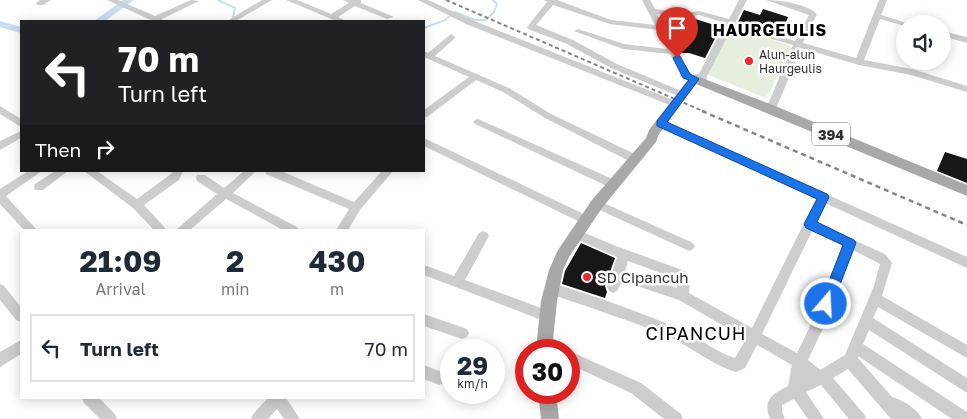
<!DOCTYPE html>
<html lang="en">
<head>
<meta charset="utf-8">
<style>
	body { margin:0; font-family:"Golos Text",sans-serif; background:#f2f2f3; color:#1f2937; height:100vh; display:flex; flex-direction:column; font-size:19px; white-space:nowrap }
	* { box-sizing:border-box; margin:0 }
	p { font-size:16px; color:#747a83 }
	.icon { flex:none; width:28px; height:28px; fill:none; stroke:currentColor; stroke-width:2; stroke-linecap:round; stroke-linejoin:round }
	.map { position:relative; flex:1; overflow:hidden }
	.panel { position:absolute; left:20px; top:229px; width:405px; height:170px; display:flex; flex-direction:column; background:#fff; border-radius:0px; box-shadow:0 2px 12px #0003 }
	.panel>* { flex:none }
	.hud { position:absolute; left:20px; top:20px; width:405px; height:152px; border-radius:0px; box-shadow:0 2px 12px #0003; background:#202124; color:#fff; overflow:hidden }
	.tools { position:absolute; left:896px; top:15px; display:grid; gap:10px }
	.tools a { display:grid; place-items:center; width:55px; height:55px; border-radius:50%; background:#fff; box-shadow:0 2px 12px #0003; font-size:25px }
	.speed { position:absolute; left:440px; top:339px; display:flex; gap:10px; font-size:25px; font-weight:700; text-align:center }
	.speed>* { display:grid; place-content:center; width:65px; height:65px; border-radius:50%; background:#fff; box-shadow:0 2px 12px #0003; line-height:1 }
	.speed small { font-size:12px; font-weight:400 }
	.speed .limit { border:8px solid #d22; background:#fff; color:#111 }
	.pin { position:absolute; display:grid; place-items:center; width:42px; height:42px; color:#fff; margin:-51px -21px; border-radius:50% 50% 50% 0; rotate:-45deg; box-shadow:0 0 5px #0007 }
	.pin .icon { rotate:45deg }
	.me { position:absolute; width:55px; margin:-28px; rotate:19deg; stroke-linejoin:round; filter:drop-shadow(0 0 4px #0008) }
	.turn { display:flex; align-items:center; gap:18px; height:105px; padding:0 15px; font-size:22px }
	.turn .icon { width:65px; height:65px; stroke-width:2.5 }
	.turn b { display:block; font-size:35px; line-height:42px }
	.then { display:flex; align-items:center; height:48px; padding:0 15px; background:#0003; gap:10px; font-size:19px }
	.eta { display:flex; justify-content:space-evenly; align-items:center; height:85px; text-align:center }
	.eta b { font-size:30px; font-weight:700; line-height:35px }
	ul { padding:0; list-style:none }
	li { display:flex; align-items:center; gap:15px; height:68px; margin:0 10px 8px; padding:0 5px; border:2px solid #e0e1e3; border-radius:0px }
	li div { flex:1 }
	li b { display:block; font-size:19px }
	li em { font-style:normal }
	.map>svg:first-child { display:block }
	.green { fill:#e6eedd }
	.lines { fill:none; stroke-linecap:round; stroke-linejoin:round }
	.stream { stroke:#c9dfef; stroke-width:2 }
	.river { fill:#c9dfef; fill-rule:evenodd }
	.building { fill:#171717 }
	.minor { fill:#cdcdcd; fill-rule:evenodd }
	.major { fill:#a8a8a8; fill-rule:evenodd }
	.rail-far1 { stroke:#858585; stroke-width:2; stroke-dasharray:4 3; stroke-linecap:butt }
	.rail { stroke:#858585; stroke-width:2.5; stroke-dasharray:5 4; stroke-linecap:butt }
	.route { fill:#1a73e8; stroke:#114b97 }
	.poi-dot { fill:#f2272f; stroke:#fff; stroke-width:2 }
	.labels { text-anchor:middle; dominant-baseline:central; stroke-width:5; stroke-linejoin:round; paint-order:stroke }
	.far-poi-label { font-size:12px; fill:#303030; stroke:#fff; text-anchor:start }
	.shield { fill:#fff; stroke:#6e6e6e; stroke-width:1 }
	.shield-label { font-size:14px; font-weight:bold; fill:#303030 }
	.poi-label { font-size:15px; fill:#303030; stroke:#fff; text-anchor:start }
	.far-district-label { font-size:16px; font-weight:bold; letter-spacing:1px; fill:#000; stroke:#fff }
	.quarter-label { font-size:18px; letter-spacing:1px; fill:#000; stroke:#fff }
</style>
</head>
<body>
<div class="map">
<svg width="967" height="419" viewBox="0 0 967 419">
	<rect width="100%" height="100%" fill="#fff"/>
	<path class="green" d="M732 27 789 45 792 48 766 98 706 74Z"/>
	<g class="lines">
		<path class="stream" d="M218 0 235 8 233 17 235 21
			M424 28 445 20 455 12 475 20H486L494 12 497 4 493 0"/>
		<path class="river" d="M123 0H134L105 21H94Z
			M0 21 21 27V33L0 27Z"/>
	</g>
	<path class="building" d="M763 9 788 17 781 35 738 22 744 10 760 15Z
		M660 16 692 18 721 27 705 58 689 53H680L677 48 687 35 667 29Z
		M945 152 967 159V183L937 171Z
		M581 243 615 258 605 286 607 292 605 298 562 284 565 271Z"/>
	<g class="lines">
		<path class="minor" d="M40 0H51L43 5H37L36 3Z
			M107 0H118L155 16 191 0 199 1 162 19 163 21H153Z
			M262 0H272L236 21H227Z
			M286 0H297L331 14 349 3 343 0H361V3L394 17 387 19 355 6 338 17 346 21H336Z
			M418 0H428L472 20 678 102 680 104 678 106H672L466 24Z
			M544 0H557L611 20 655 25 642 0H650L655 9 684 13 699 11 729 19 739 0H747L735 23 795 41 809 15 766 0C780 0 807 4 817 14L803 43 856 58 879 0H887L881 15 910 24H905V26L880 19 864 60 912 69 967 86V92L911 75 859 65 801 48 776 109 771 112 766 109 793 45 732 28 707 76 706 82 701 85 698 84 697 81 684 78 670 54 623 49 574 31 578 29 624 44 667 49 658 30 610 24 553 5 536 25 573 40 617 64 686 93 688 95 683 98 611 68 567 44 528 29 527 27 547 2ZM657 14 684 17 699 15 725 23 699 74 693 75 687 70Z
			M942 31 967 37V43L942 36Z
			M451 34 455 37 454 39 435 56 509 88 551 114 639 156 640 159 639 162H631L545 118 503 92 476 80 427 117 424 118V110L469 77 424 57V51L428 53Z
			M0 106 21 119V127L0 114Z
			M478 119 617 181 618 184 613 188 609 187 475 124 473 122 475 120Z
			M660 120 967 257V268L825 203 816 223 885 254 892 263 882 296 967 345V358L878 307 873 318 967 378V393L869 330 863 344 967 412V419H952L858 356V358L892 397C901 399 919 410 922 419H891L848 369 833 378 864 414 866 419H849L821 385 806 392 824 419H808L794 399 782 405V412L785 419H770C762 399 773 394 788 386L792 365 757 345 745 368 736 372C712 365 693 348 671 338 631 320 589 308 548 293L546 289 548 285 552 283C597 297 641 312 684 331 701 339 717 353 735 358L746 339 679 300 622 281 617 291 613 293 609 291 607 287 617 257 572 237 570 234 572 231H580L616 246 685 271 690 279 689 293 752 328 816 199 657 125 655 123 657 121ZM812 231 843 246 813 320 797 353 762 334ZM853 250 880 264 874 286 845 355 820 370 808 360 826 322ZM628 261 677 279V288L625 271Z
			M21 131V138L0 150V141Z
			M424 138 590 217 592 220 590 223H582L424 146Z
			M28 171H42L6 196 37 230H24L0 204V189Z
			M55 171H68L43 190H35L34 187 35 184Z
			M84 171H97L137 199 171 174 173 171H183L179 180 144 205 167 230H154L133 208Z
			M244 171H256L233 193 297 227 299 230H283L226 199 190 230H176L217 194 197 181 196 178 197 175H205L224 188Z
			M265 171H281L354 202 382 171H393L360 210 348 230H336L349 209 266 174Z
			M597 200 693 243 695 246 693 249 689 251 685 249 593 207 591 204 593 201Z
			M483 231 487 233 489 236 465 280 552 312 554 316 552 320 547 322 424 275V265L454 276 479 233Z
			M0 284 4 286 21 307V322L16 320 0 300Z
			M424 314 467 329 469 333 467 337 462 339 424 326Z
			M21 340V354L0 367V352Z
			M569 351 641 383 681 414 683 419H664L631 393 569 364Z
			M424 365 444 373 446 378 444 383 439 385 424 379Z
			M82 398H99L115 414 117 419H100L84 403Z
			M268 398H286L300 419H284L277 409 268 419H251L253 414Z"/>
		<path class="major" d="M694 75 775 106 967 185V196L696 84 659 134 656 142 602 208 569 257 563 270 557 301 552 350H536L541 301 549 270 558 250 592 200 646 138 649 130 690 77Z
			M538 392H556L559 419H541Z"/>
		<path class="rail-far1" d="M446 0 705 112"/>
		<path class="rail" d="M702 111 967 225"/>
	</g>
	<path class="route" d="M677 55 680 56 690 74 699 79 667 122 827 194 829 197 817 222 854 240 856 243 831 308 826 310 822 308 820 304 843 245 806 228 804 224 817 199 657 126V121L689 80 683 78 673 58Z"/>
	<g class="poi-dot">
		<circle cx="749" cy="61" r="5"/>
		<circle cx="587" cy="277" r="5"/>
	</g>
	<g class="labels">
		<g class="far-poi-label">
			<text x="759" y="54">Alun-alun<tspan x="759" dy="14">Haurgeulis</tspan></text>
		</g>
		<rect class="shield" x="812" y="122.5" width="38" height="23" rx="4"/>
		<g class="shield-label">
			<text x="831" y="134">394</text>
		</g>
		<g class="poi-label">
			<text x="597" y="277">SD Cipancuh</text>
		</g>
		<g class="far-district-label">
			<text x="770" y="30">HAURGEULIS</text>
		</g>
		<g class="quarter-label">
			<text x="696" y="333">CIPANCUH</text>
		</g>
	</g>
</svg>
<div class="tools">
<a><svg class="icon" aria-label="sound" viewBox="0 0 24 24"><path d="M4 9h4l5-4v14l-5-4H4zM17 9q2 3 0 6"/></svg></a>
</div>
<div class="speed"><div>29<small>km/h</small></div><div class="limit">30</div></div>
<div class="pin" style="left:677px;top:58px;background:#d93025"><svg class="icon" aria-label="arrive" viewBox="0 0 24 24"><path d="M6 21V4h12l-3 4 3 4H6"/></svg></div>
<svg class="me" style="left:826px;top:304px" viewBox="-20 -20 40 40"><circle r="17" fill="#1a73e8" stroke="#fff" stroke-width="3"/><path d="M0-11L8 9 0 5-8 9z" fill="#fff"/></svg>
<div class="hud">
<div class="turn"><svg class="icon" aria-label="left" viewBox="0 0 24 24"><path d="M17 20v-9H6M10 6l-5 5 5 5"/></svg><div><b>70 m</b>Turn left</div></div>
<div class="then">Then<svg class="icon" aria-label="right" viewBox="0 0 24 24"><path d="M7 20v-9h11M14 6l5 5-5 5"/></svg></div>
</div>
<section class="panel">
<div class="eta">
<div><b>21:09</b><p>Arrival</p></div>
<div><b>2</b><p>min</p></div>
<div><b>430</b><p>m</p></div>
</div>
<ul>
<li><svg class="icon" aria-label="left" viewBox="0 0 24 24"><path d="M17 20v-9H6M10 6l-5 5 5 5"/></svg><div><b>Turn left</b></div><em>70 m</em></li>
</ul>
</section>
</div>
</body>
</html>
